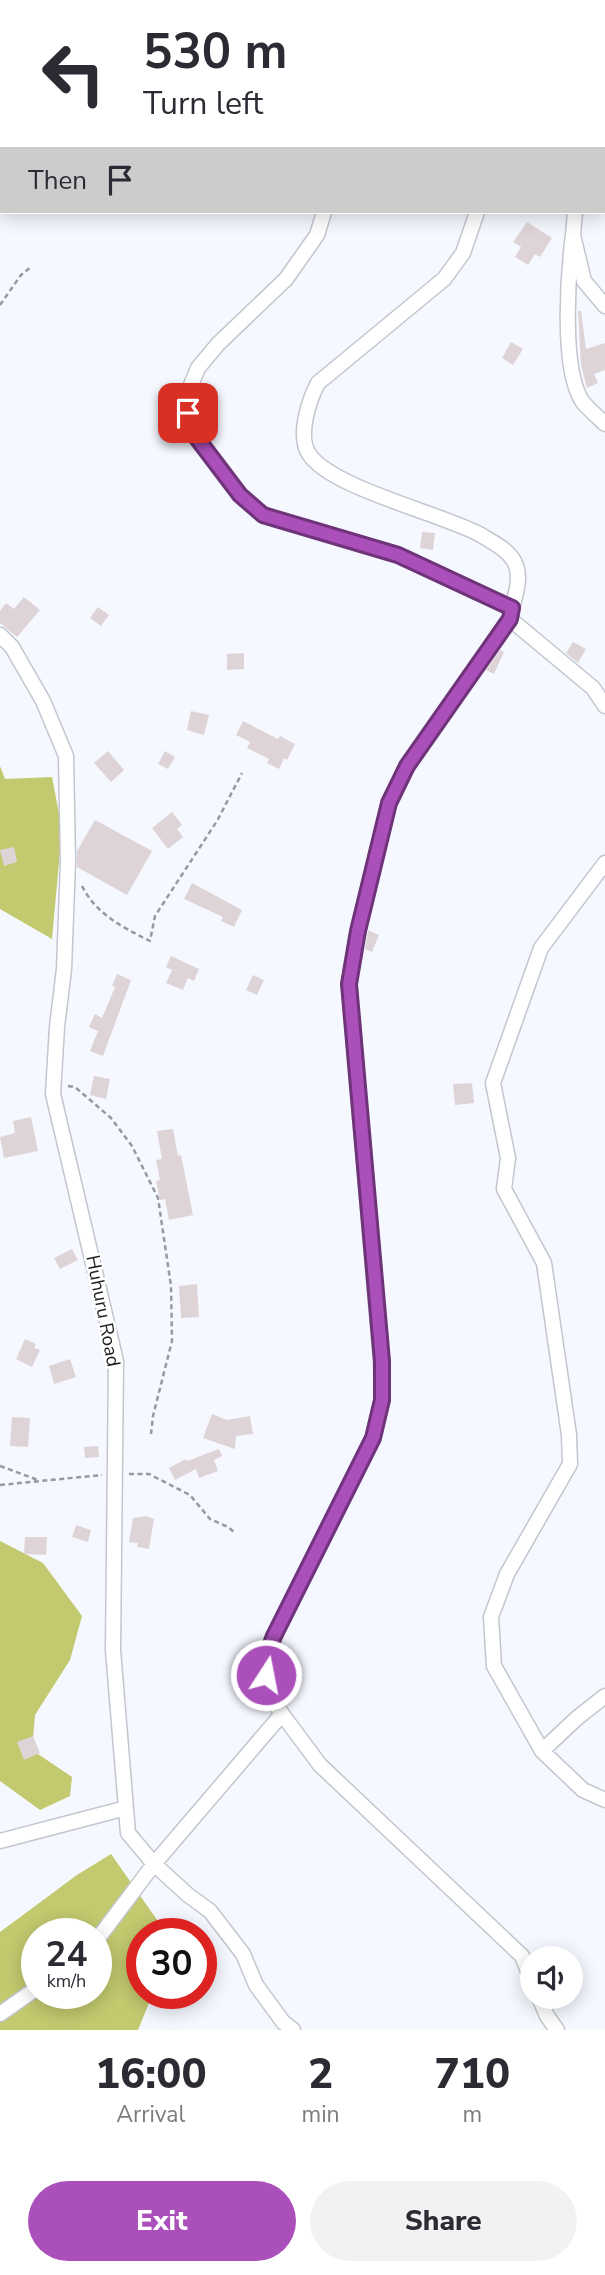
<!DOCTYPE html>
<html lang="en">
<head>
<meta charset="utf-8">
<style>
	body { margin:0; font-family:"Nunito Sans",sans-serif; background:#f2f2f3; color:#2b2b33; height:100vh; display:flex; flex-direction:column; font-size:26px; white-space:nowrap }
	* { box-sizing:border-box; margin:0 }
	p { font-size:23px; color:#7c7c81 }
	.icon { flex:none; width:38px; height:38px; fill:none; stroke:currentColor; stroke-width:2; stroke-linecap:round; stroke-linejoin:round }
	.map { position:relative; height:2030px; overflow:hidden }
	.details { display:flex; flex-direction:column; background:#fff; flex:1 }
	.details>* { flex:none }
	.top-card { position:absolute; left:0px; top:0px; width:606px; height:214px; box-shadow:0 4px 18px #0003; background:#fff; color:#2b2b33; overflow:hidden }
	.fabs { position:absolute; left:520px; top:1946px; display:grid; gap:14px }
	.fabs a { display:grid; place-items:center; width:63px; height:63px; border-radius:50%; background:#fff; box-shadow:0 4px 18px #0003; font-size:35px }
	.speed { position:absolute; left:21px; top:1918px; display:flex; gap:14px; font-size:35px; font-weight:700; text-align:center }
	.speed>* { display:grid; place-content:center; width:91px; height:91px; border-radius:50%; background:#fff; box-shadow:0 4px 18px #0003; line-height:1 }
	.speed small { font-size:18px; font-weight:400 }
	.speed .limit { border:10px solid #d22; background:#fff; color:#111 }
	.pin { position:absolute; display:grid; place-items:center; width:60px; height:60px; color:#fff; margin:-30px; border-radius:14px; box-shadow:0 4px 10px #0006 }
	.me { position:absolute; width:77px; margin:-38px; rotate:11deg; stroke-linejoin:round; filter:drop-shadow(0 0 5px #0008) }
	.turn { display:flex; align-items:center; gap:24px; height:147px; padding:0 28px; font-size:32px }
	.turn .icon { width:91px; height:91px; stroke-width:2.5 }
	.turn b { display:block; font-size:49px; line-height:60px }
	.then { display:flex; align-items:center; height:66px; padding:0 28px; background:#0003; gap:14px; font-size:26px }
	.eta { display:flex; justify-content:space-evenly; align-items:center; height:119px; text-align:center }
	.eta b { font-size:42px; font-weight:800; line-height:49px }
	.primary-button { display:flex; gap:14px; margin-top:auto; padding:14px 28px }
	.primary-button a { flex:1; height:80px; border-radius:42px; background:#ab4fba; color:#fff; font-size:28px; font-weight:800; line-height:80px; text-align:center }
	.primary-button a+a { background:#f2f2f3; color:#2b2b33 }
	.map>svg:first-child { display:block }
	.forest { fill:#c2c96e; fill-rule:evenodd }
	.building { fill:#ded4d7 }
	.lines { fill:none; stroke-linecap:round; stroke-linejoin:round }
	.minor-casing { stroke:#c3c6ce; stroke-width:17 }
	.path { stroke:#97999e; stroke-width:2.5; stroke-dasharray:5 3.5; stroke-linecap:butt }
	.minor { stroke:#fff; stroke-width:14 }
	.route-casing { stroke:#6f3379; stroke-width:18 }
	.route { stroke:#ab4fba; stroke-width:12 }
	.labels { text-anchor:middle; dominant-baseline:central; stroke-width:5; stroke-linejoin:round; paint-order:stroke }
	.street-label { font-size:19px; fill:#1e1f22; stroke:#fff }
</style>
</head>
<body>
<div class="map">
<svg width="605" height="2030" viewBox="0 0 605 2030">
	<rect width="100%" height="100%" fill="#f5f8ff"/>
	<path class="forest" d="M0 766 5 779 52 777 62 829 52 939 0 909Z
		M0 1541 43 1563 82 1616 70 1660 35 1715 32 1750 72 1777 70 1796 40 1810 0 1781Z
		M111 1854 162 1927 164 1934H142V1993H153L138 2030H0V1932L77 1875ZM37 1934H96V1993H37Z"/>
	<path class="building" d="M527 222 552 238 540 257 535 254 528 265 515 257 521 247 513 242Z
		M578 311H581L586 349 605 343V370L594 374 598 383 587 388 581 365Z
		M511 342 523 349 513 365 502 358Z
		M422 532 435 533 433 550 420 548Z
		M24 597 40 610 17 637 0 623V611L6 603 14 609Z
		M98 607 109 615 101 626 90 618Z
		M573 642 586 649 578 663 566 653Z
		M500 650 504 652 494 674 486 670Z
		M244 653V669L227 670V654Z
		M191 711 209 715 204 735 187 730Z
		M243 721 278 739 280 736 295 744 287 760 284 758 279 769 267 763 269 759 247 748 250 742 236 735Z
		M108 751 124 770 111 782 94 763Z
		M165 751 175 757 168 769 158 764Z
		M172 812 182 825 177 829 183 837 168 849 152 828Z
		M95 820 152 851 127 895 77 867V851Z
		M14 847 17 862 4 866 0 850Z
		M192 883 242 910 234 927 221 921 223 917 184 899Z
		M368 930 379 935 372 952 365 949Z
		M171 956 199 969 194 981 188 978 183 990 166 983 172 970 166 967Z
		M117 974 131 980 103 1056 90 1051 98 1031 89 1027 95 1014 102 1018 115 987 112 986Z
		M253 975 264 980 257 995 246 990Z
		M94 1076 110 1079 106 1099 90 1095Z
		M472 1083 474 1103 455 1105 453 1084Z
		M31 1117 38 1151 4 1158 0 1137 15 1133 13 1121Z
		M173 1129 178 1156 181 1155 193 1215 169 1220 165 1199 160 1200 156 1181 160 1180 156 1160 162 1159 157 1131Z
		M72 1249 78 1260 60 1269 54 1258Z
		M197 1284 199 1317 181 1318 179 1286Z
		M25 1339 36 1344 34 1348 40 1350 32 1367 16 1359Z
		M70 1359 76 1377 54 1384 49 1366Z
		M212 1414 227 1420 250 1416 253 1434 236 1436 235 1449 203 1438Z
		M12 1417 30 1418 28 1447 10 1446Z
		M98 1446 99 1457 85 1458 84 1447Z
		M219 1449 222 1456 214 1460 218 1471 199 1478 196 1469 175 1480 169 1468 186 1459 187 1461Z
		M146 1516 154 1519 149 1549 137 1547 138 1543 129 1542 133 1518Z
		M76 1525 91 1530 88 1542 72 1537Z
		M25 1537H47L46 1555 24 1554Z
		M33 1736 40 1753 24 1760 17 1742Z"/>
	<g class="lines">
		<defs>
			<path id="minor" d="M150 0 151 2
				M401 0 403 2
				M324 212 317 235 286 279 218 344 198 368 186 397 190 429 240 495 263 515 398 555 512 608 510 619
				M477 212 463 253 444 279 318 383C309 400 297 436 309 454 331 488 440 513 481 535 492 542 507 549 514 561 522 576 516 593 512 608
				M575 212 573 235 584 281 605 306
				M573 235C568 274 561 368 582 401 588 409 598 417 605 424
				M0 635 12 647 43 701 66 756 68 861 64 969 57 1027 53 1094 116 1361 113 1650 128 1833 154 1864 188 1895 210 1911 243 1954 256 1985 283 2022 293 2030
				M605 863 541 948 493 1083 508 1158 504 1189 544 1263 569 1435 570 1464 507 1574 491 1617 494 1666 542 1751 583 1790 605 1800
				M282 1714 320 1765 522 1956 532 1981
				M542 1751 577 1718 605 1696
				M0 1841 126 1808
				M96 1941 154 1864 282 1714 266 1690 265 1660 274 1636 373 1438 382 1400 381 1361 349 984 358 931 389 803 407 766 510 619 593 688 605 706
				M539 1997 547 2016 557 2030
				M0 2014 37 1988"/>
		</defs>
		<use href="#minor" class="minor-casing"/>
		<path class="path" d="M0 305 21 275 31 267
			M82 886C96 914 122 927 150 941L155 916 217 821 242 773
			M68 1086 75 1087 111 1118 132 1146 158 1198 171 1286 172 1341 153 1416 151 1434
			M0 1466 38 1480
			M129 1474H149L190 1495 210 1519 228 1527 235 1533
			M0 1485 102 1475"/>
		<use href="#minor" class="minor"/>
	</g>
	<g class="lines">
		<defs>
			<path id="route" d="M188 413 190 429 240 495 263 515 398 555 512 608 510 619 407 766 389 803 358 931 349 984 382 1361V1400L373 1438 274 1636 265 1660 266 1675"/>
		</defs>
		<use href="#route" class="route-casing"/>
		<use href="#route" class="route"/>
	</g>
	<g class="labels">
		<g class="street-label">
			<text transform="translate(103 1311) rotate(79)">Huhuru Road</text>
		</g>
	</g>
</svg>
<div class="fabs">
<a><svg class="icon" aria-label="sound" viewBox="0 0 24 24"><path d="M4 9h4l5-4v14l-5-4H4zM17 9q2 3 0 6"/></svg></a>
</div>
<div class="speed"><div>24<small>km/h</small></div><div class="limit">30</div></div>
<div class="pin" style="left:188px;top:413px;background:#d93025"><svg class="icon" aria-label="arrive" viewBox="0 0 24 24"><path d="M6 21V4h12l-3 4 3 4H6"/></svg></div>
<svg class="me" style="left:266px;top:1675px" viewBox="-20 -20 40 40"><circle r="17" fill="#ab4fba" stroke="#fff" stroke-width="3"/><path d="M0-11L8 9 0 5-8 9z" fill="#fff"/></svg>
<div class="top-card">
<div class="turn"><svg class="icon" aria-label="left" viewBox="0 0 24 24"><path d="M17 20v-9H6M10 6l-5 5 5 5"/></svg><div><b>530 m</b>Turn left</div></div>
<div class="then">Then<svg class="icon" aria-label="arrive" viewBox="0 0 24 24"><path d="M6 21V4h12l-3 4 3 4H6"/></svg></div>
</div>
</div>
<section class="details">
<div class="eta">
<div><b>16:00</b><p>Arrival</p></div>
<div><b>2</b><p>min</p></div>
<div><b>710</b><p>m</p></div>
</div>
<div class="primary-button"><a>Exit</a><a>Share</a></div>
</section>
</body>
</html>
